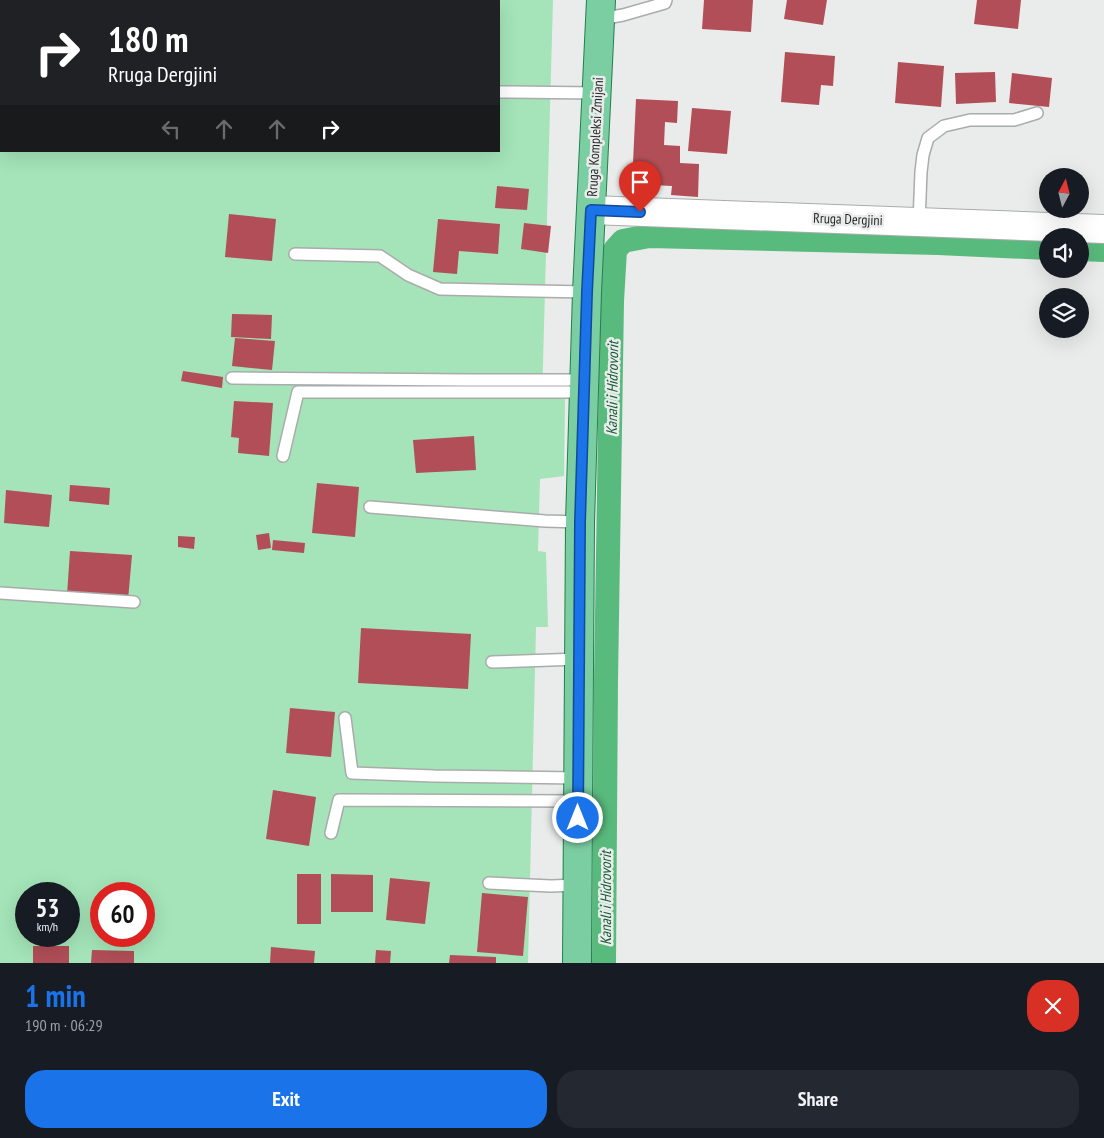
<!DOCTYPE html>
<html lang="en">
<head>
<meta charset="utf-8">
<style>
	body { margin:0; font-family:"PT Sans Narrow",sans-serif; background:#242831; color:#f1f3f6; height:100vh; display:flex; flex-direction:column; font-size:19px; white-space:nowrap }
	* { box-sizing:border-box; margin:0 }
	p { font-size:16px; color:#9ea1a6 }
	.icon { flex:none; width:28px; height:28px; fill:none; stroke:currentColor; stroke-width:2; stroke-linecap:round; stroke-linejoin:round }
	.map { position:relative; height:963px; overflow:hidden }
	.details { display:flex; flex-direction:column; background:#171b24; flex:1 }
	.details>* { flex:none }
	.banner { position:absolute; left:0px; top:0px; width:500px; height:152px; box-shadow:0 5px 20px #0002; background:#202124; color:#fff; overflow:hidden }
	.needle { width:32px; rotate:7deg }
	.fabs { position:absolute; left:1039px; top:168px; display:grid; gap:10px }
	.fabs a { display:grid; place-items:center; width:50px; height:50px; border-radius:50%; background:#171b24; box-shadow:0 5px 20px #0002; font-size:25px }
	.speed { position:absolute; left:15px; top:882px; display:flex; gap:10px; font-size:25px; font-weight:700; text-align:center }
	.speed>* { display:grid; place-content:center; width:65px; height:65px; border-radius:50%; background:#171b24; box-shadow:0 5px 20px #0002; line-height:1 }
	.speed small { font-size:12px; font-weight:400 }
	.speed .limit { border:8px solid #d22; background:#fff; color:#111 }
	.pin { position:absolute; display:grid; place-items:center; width:42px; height:42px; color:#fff; margin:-51px -21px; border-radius:50% 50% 50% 0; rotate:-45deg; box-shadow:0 0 5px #0007 }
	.pin .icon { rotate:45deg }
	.me { position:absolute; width:55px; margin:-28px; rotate:0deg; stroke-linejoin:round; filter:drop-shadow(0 0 4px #0008) }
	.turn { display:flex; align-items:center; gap:18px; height:105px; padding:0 25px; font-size:22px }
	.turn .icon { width:65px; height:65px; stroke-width:2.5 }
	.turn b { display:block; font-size:35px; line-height:42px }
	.lanes { display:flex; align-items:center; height:48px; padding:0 25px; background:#0003; justify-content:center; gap:25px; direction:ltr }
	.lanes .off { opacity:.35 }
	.round { display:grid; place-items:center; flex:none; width:52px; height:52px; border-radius:20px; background:#242831 }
	.head { display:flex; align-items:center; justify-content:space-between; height:85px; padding:0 25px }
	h1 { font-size:30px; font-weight:600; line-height:38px; color:#1a73e8 }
	.button { display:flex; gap:10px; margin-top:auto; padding:10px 25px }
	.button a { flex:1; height:58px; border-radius:20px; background:#1a73e8; color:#fff; font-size:20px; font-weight:600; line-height:58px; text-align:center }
	.button a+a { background:#242831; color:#f1f3f6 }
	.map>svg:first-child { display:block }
	.green { fill:#a4e4b8; fill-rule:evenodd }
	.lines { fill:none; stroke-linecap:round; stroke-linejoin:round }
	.canal { stroke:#59ba7d; stroke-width:24 }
	.building { fill:#b14e57 }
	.service-casing { stroke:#a9acaa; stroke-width:14 }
	.tertiary-casing { stroke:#a9acaa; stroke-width:30 }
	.primary-casing { stroke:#247e4e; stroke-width:30 }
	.service { stroke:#fff; stroke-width:11 }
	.tertiary { stroke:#fff; stroke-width:28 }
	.primary { stroke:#7bcea2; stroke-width:28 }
	.route-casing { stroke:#114b97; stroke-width:12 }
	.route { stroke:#1a73e8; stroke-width:9 }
	.labels { text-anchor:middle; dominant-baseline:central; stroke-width:5; stroke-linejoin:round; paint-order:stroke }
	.street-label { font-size:14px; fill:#252726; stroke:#e9ecea }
	.water-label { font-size:15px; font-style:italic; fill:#155c34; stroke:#e9ecea }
</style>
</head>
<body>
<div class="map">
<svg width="1104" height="963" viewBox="0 0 1104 963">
	<rect width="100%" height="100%" fill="#e9ecea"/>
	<path class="green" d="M0 0H553L542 399 565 398 564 476 540 479 538 551 546 552 548 627H536L528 963H0ZM1 1H499V151H1ZM26 894H69V936H26ZM101 894H144V936H101Z"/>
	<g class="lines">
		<path class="canal" d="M1080 249 1104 250
			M604 963 606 681 612 301 615 250 623 241 649 236 938 243 1048 248"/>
	</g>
	<path class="building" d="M704 0H753L751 32 702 29Z
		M787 0H827L823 25 784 19Z
		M977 0H1021L1018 29 974 24Z
		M785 52 835 56 833 86 821 85 819 105 781 102Z
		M898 62 944 66 941 107 895 103Z
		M995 72 996 102 956 104 955 73Z
		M1012 73 1052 78 1049 107 1009 103Z
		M636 99 678 101 677 123 665 122 664 145 680 146V163L699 164 698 197 671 195 672 186 632 184Z
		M692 108 731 111 727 154 688 151Z
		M497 186 529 189 527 210 495 208Z
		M229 214 276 219 272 261 225 257Z
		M438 219 500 224 498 254 459 251 457 274 433 272Z
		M524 223 551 226 548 253 521 249Z
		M232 314 272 315 271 339 231 337Z
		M235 338 275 341 272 370 232 366Z
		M183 371 223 377 222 388 181 381Z
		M234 401 273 403 269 456 238 453 239 438 231 437Z
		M474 436 476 470 416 473 413 440Z
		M317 483 359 487 355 537 312 533Z
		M70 485 110 488 109 505 69 501Z
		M6 490 52 495 49 527 4 523Z
		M269 533 271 548 258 550 256 535Z
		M178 536 195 537 194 549 178 547Z
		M273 540 305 543 304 553 272 550Z
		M70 551 132 555 128 600 67 595Z
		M361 628 471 634 468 689 358 683Z
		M290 708 335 712 331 757 286 753Z
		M273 790 316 797 309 846 266 839Z
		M297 874H321V924H297Z
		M331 874 373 875V912H331Z
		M390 878 430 882 425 924 386 920Z
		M482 893 528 897 523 956 477 952Z
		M33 946H69V963H33Z
		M271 947 315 951 314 963H270Z
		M92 950 134 951V963H91Z
		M376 950 391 951 390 963H375Z
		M450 955 496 957V963H449Z"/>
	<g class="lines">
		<defs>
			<path id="service" d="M600 19 623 15 665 3 666 0
				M499 92 597 93
				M919 222 921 172 923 155 928 138 944 126 970 120H1014L1037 113
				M295 254 380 256 408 275 440 289 587 292
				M232 378 467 380H584
				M283 456 298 392H584
				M370 507 545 521 580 522
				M0 593 134 602
				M492 662 579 659
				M345 718 352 773 434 776 578 778
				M331 833 339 800 578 801
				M489 883 551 886 577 885"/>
			<path id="tertiary" d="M591 210 1104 229"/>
			<path id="primary" d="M577 963 580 522 587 292 601 0"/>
		</defs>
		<use href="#service" class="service-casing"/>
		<use href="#tertiary" class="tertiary-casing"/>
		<use href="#primary" class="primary-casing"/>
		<use href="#service" class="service"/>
		<use href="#tertiary" class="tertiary"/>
		<use href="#primary" class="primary"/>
	</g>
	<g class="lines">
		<defs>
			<path id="route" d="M578 818 580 522 587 292 591 210 640 212"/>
		</defs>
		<use href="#route" class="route-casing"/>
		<use href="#route" class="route"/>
	</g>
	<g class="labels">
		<g class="street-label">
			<text transform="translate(595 137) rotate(-87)">Rruga Kompleksi Zmijani</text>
			<text transform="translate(848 219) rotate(2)">Rruga Dergjini</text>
		</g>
		<g class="water-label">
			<text transform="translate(612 388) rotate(-89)">Kanali i Hidrovorit</text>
			<text transform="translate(605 898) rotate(-90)">Kanali i Hidrovorit</text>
		</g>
	</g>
</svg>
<div class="fabs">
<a><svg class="needle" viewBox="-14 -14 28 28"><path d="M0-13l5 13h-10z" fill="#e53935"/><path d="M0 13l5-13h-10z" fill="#9ea1a6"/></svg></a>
<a><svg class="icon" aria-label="sound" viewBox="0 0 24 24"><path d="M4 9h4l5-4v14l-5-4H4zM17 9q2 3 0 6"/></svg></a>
<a><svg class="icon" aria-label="layers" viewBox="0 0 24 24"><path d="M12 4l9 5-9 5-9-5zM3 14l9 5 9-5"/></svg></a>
</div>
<div class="speed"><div>53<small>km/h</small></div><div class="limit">60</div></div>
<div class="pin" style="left:640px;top:212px;background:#d93025"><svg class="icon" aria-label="arrive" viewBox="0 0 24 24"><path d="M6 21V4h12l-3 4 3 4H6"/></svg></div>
<svg class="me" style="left:578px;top:818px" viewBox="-20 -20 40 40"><circle r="17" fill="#1a73e8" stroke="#fff" stroke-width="3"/><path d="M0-11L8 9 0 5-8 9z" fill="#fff"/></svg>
<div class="banner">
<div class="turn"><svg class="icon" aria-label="right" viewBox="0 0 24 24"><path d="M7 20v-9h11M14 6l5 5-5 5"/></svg><div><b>180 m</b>Rruga Dergjini</div></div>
<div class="lanes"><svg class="icon off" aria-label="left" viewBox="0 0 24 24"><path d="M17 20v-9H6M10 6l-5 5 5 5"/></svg><svg class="icon off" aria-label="ahead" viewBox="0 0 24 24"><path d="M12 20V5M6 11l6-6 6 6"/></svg><svg class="icon off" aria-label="ahead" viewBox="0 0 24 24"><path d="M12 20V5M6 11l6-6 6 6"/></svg><svg class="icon" aria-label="right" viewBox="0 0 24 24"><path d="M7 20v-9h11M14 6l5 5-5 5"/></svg></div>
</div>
</div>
<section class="details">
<div class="head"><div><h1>1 min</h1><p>190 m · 06:29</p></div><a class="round" style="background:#d93025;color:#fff"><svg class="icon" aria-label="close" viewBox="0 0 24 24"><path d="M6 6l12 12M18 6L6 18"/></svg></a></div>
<div class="button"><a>Exit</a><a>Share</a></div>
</section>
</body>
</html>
